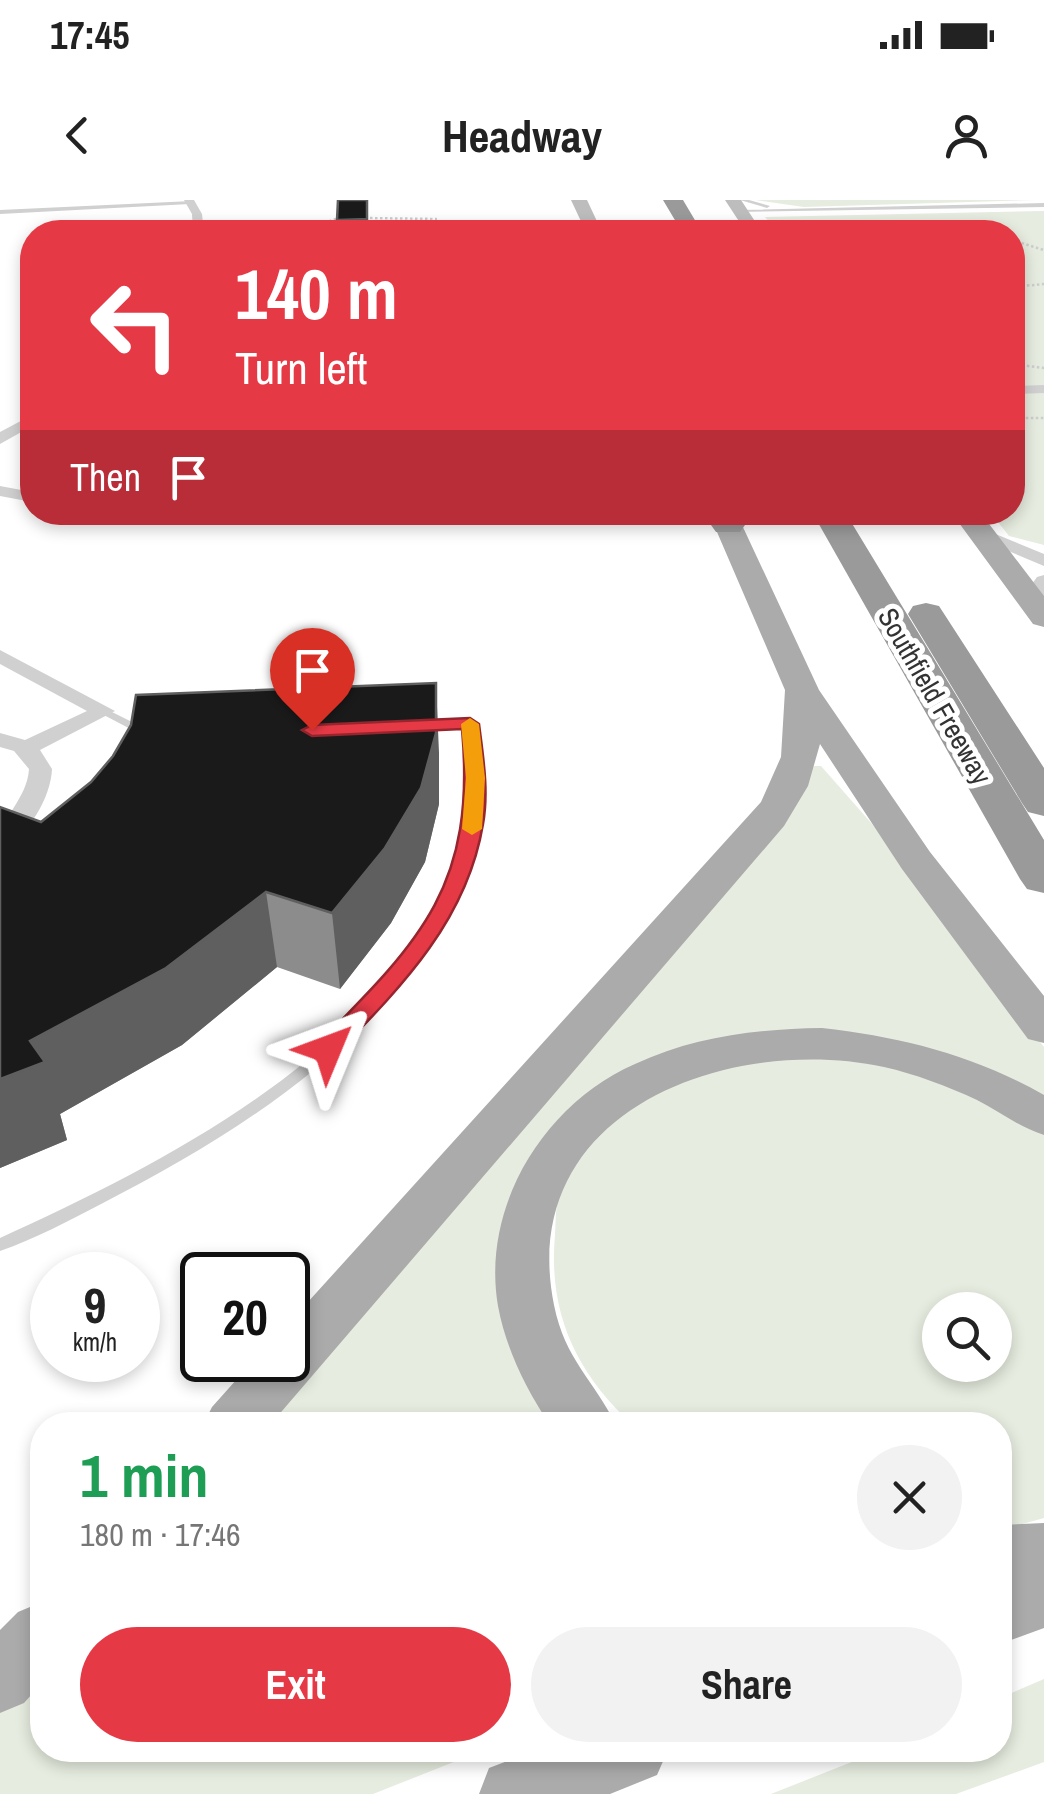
<!DOCTYPE html>
<html lang="en">
<head>
<meta charset="utf-8">
<style>
	body { margin:0; font-family:"Archivo Narrow",sans-serif; background:#f2f2f2; color:#222; height:100vh; display:flex; flex-direction:column; font-size:38px; white-space:nowrap }
	* { box-sizing:border-box; margin:0 }
	p { font-size:32px; color:#767676 }
	.icon { flex:none; width:55px; height:55px; fill:none; stroke:currentColor; stroke-width:2; stroke-linecap:round; stroke-linejoin:round }
	.map { position:relative; flex:1; overflow:hidden }
	.details { position:absolute; left:30px; top:1212px; width:982px; height:350px; display:flex; flex-direction:column; background:#fff; border-radius:40px; box-shadow:0 5px 15px #0003 }
	.details>* { flex:none }
	.guide { position:absolute; left:20px; top:20px; width:1005px; height:305px; border-radius:40px; box-shadow:0 5px 15px #0003; background:#e63946; color:#fff; overflow:hidden }
	.fabs { position:absolute; left:922px; top:1092px; display:grid; gap:20px }
	.fabs a { display:grid; place-items:center; width:90px; height:90px; border-radius:50%; background:#fff; box-shadow:0 5px 15px #0003; font-size:50px }
	.speed { position:absolute; left:30px; top:1052px; display:flex; gap:20px; font-size:50px; font-weight:700; text-align:center }
	.speed>* { display:grid; place-content:center; width:130px; height:130px; border-radius:50%; background:#fff; box-shadow:0 5px 15px #0003; line-height:1 }
	.speed small { font-size:25px; font-weight:400 }
	.speed .limit { border:5px solid #111; border-radius:15px; background:#fff; color:#111 }
	.pin { position:absolute; display:grid; place-items:center; width:85px; height:85px; color:#fff; margin:-102px -42px; border-radius:50% 50% 50% 0; rotate:-45deg; box-shadow:0 0 10px #0007 }
	.pin .icon { rotate:45deg }
	.me { position:absolute; width:110px; margin:-55px; rotate:46deg; stroke-linejoin:round; filter:drop-shadow(0 0 8px #0008) }
	.turn { display:flex; align-items:center; gap:35px; height:210px; padding:0 50px; font-size:45px }
	.turn .icon { width:130px; height:130px; stroke-width:2.5 }
	.turn b { display:block; font-size:70px; line-height:85px }
	.then { display:flex; align-items:center; height:95px; padding:0 50px; background:#0003; gap:20px; font-size:38px }
	.round { display:grid; place-items:center; flex:none; width:105px; height:105px; border-radius:52px; background:#f2f2f2 }
	.head { display:flex; align-items:center; justify-content:space-between; height:170px; padding:0 50px }
	h1 { font-size:60px; font-weight:700; line-height:75px; color:#1e9e55 }
	.cta { display:flex; gap:20px; margin-top:auto; padding:20px 50px }
	.cta a { flex:1; height:115px; border-radius:60px; background:#e63946; color:#fff; font-size:40px; font-weight:700; line-height:115px; text-align:center }
	.cta a+a { background:#f2f2f2; color:#222 }
	.status { display:flex; justify-content:space-between; align-items:center; height:70px; padding:0 50px; background:#fff; direction:ltr }
	.status svg { height:28px; fill:currentColor }
	header { display:flex; justify-content:space-between; align-items:center; height:130px; padding:0 50px; background:#fff; font-size:45px; font-weight:700 }
	.map>svg:first-child { display:block }
	.green { fill:#e6ecdf; fill-rule:evenodd }
	.lines { fill:none; stroke-linecap:round; stroke-linejoin:round }
	.path { stroke:#cdcdcd; stroke-width:2.5; stroke-dasharray:2.5 2.5; stroke-linecap:butt }
	.lane { fill:#d0d0d0; fill-rule:evenodd }
	.street { fill:#d0d0d0; fill-rule:evenodd }
	.secondary { fill:#bdbdbd; fill-rule:evenodd }
	.primary { fill:#ababab; fill-rule:evenodd }
	.highway { fill:#9a9a9a; fill-rule:evenodd }
	.wall { fill:#8c8c8c }
	.shaded-wall { fill:#5f5f5f }
	.building { fill:#1a1a1a; stroke:#5f5f5f; stroke-width:2.5 }
	.route { fill:#e63946; stroke:#96252e; stroke-width:2.5 }
	.slow { fill:#f59e0b }
	.labels { text-anchor:middle; dominant-baseline:central; stroke-width:10; stroke-linejoin:round; paint-order:stroke }
	.far-street-label { font-size:28px; fill:#333; stroke:#fff }
</style>
</head>
<body>
<div class="status"><b>17:45</b><svg viewBox="0 0 49 12"><path d="M0 12V9h3v3zM5 12V6h3v6zM10 12V3h3v9zM15 12V0h3v12zM26 1h20v11H26zM47 4h2v5h-2z"/></svg></div>
<header><svg class="icon" aria-label="back" viewBox="0 0 24 24"><path d="M15 5l-7 7 7 7"/></svg>Headway<svg class="icon" aria-label="person" viewBox="0 0 24 24"><circle cx="12" cy="8" r="4"/><path d="M4 21q1-7 8-7t8 7"/></svg></header>
<div class="map">
<svg width="1044" height="1594" viewBox="0 0 1044 1594">
	<rect width="100%" height="100%" fill="#fff"/>
	<path class="green" d="M756 0H1036L804 7Z
		M1044 11V345L1009 336 991 313 1012 312V32H777L765 17Z
		M814 566H821L895 650 1044 847V900L763 832 536 957 562 1225H251L797 595Z
		M798 857 875 862 934 877 1044 933V1318L1000 1330V1225H633C576 1173 548 1113 555 1035 556 1023 555 1008 559 997 577 951 622 910 663 887 703 865 754 863 798 857ZM940 1110H995V1165H940Z
		M42 1459V1550H484L373 1594H0V1500Z
		M1044 1479V1562L956 1594H771L882 1550H1000V1498Z"/>
	<g class="lines">
		<path class="path" d="M365 18 437 19
			M923 25 962 32
			M415 29 433 32
			M833 30 866 32
			M329 32 330 21 339 18
			M1012 40 1044 50
			M1012 87 1044 84
			M1012 164 1044 168
			M1012 223 1022 218H1044"/>
		<path class="lane" d="M740 0H749L770 6 767 8Z
			M192 1 190 4 0 14V10Z
			M1044 3V7L737 12 740 10Z
			M104 508 148 530 149 532 148 534H140L100 513V509Z
			M470 521 475 524C480 557 484 589 480 622 473 646 468 672 458 695 450 713 428 750 415 766 336 871 218 944 103 1003 70 1020 35 1039 0 1051V1038C163 964 359 863 444 698 451 685 454 669 458 655 462 643 466 631 469 618 474 589 469 557 465 527L424 529 419 526 424 523Z"/>
		<path class="street" d="M184 0H194L202 14 204 32H193L192 14Z
			M1044 185V193L1012 194V186Z
			M32 215V226L0 244V232Z
			M0 286 32 292V302L0 296Z
			M981 328 1044 354V366L975 337 972 333Z
			M1044 375V413H1030L1027 391 1037 377Z
			M0 450 115 511 40 550 52 569C51 596 29 638 0 645 0 616 27 600 29 569L14 551 0 547V533L25 540 87 511 0 464Z"/>
		<path class="secondary" d="M571 0H587L602 32H586Z
			M725 0H741L762 32H746Z"/>
		<path class="primary" d="M951 312H980L1044 396V427L1033 424Z
			M728 316 738 319 742 325 819 490 930 652 1044 796V843L1028 839 902 669 820 544 808 586 784 626 270 1225H203L212 1207 254 1160H288V1124L761 602 781 557 785 490 714 325 718 319Z
			M822 828C901 837 974 855 1044 895V935C1019 927 1000 912 977 900 947 886 915 874 884 867 728 834 515 911 554 1105 565 1160 594 1180 616 1225H550C526 1189 506 1149 498 1106 481 1006 544 904 635 864 695 836 757 829 822 828Z
			M1044 1323V1428L1000 1444V1325Z
			M42 1402V1483L24 1503 0 1513V1430L18 1412Z
			M536 1550H668L657 1575 610 1594H479L489 1568Z"/>
		<path class="highway" d="M663 0H683L702 32H682Z
			M712 312H744L745 325 740 332H716L711 325Z
			M812 312H845L1044 640V693L1027 689 1020 679Z
			M926 403 939 406 1044 568V616L1028 612 1022 603 908 414 913 406Z"/>
	</g>
	<path class="wall" d="M367 0 368 32H338L337 20Z
		M439 553V604L425 662 391 723 340 789 277 767 182 845 60 914 67 940 0 968 41 622Z"/>
	<path class="shaded-wall" d="M436 483 439 553V604L425 662 391 723 340 789 332 713Z
		M266 692 277 767 182 845 60 914 67 940 0 968V879L30 841Z"/>
	<path class="building" d="M338 0H367V19L337 20Z
		M436 483V533L421 588 385 648 332 713 266 692 166 768 30 841 45 862 0 879V607L41 622 91 582 113 556 131 525 136 495Z"/>
	<path class="route" d="M470 518 479 524C483 556 489 591 483 624 467 721 401 787 336 854H319L316 849 319 843C422 739 476 685 462 529L312 536 302 530 312 525Z"/>
	<path class="slow" d="M470 518 479 524 485 578 482 629 472 635 462 629 466 578 461 524Z"/>
	<g class="labels">
		<g class="far-street-label">
			<text transform="translate(935 496) rotate(60)">Southfield Freeway</text>
		</g>
	</g>
</svg>
<div class="fabs">
<a><svg class="icon" aria-label="search" viewBox="0 0 24 24"><circle cx="10" cy="10" r="6"/><path d="M15 15l6 6"/></svg></a>
</div>
<div class="speed"><div>9<small>km/h</small></div><div class="limit">20</div></div>
<div class="pin" style="left:312px;top:530px;background:#d93025"><svg class="icon" aria-label="arrive" viewBox="0 0 24 24"><path d="M6 21V4h12l-3 4 3 4H6"/></svg></div>
<svg class="me" style="left:328px;top:849px" viewBox="-20 -20 40 40"><path d="M0-17L14 15 0 8-14 15z" fill="#e63946" stroke="#fff" stroke-width="4"/></svg>
<div class="guide">
<div class="turn"><svg class="icon" aria-label="left" viewBox="0 0 24 24"><path d="M17 20v-9H6M10 6l-5 5 5 5"/></svg><div><b>140 m</b>Turn left</div></div>
<div class="then">Then<svg class="icon" aria-label="arrive" viewBox="0 0 24 24"><path d="M6 21V4h12l-3 4 3 4H6"/></svg></div>
</div>
<section class="details">
<div class="head"><div><h1>1 min</h1><p>180 m · 17:46</p></div><a class="round"><svg class="icon" aria-label="close" viewBox="0 0 24 24"><path d="M6 6l12 12M18 6L6 18"/></svg></a></div>
<div class="cta"><a>Exit</a><a>Share</a></div>
</section>
</div>
</body>
</html>
